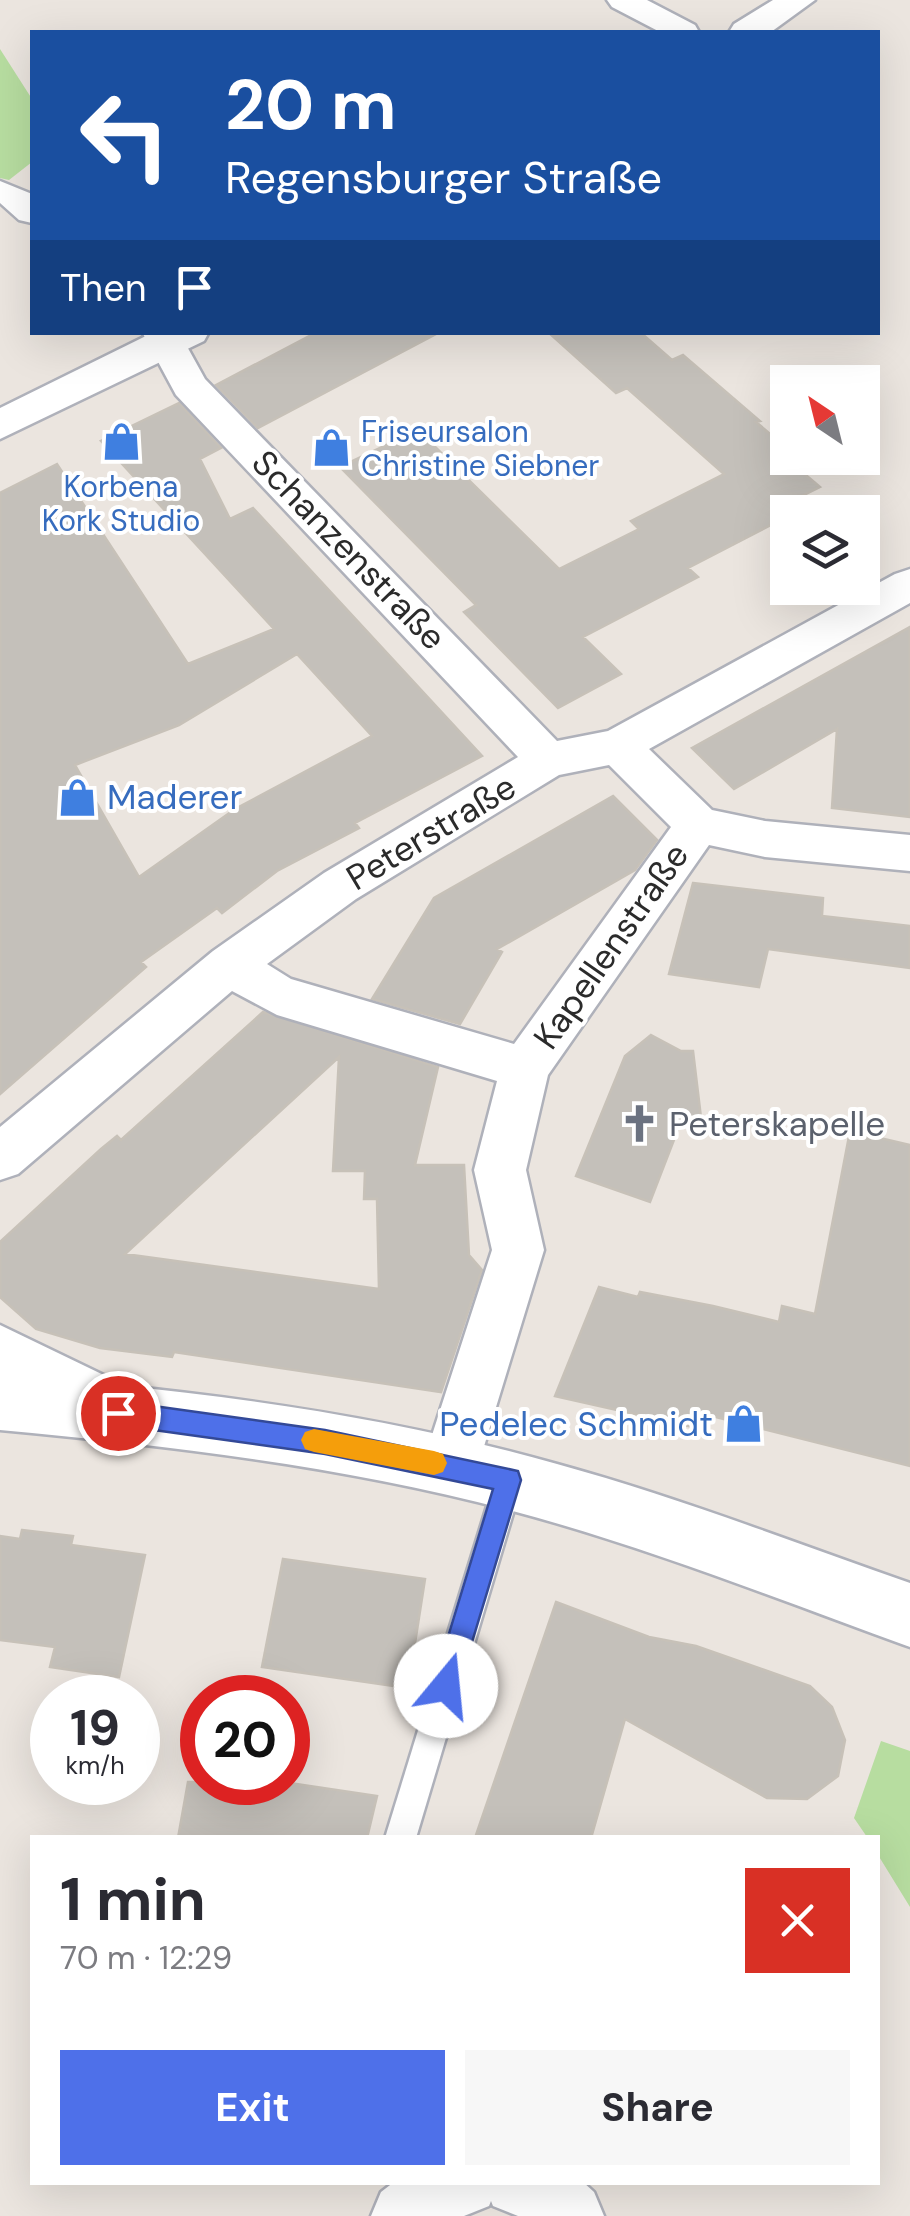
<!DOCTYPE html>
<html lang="en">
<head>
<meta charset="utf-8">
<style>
	body { margin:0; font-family:"DM Sans",sans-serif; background:#f7f7f7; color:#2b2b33; height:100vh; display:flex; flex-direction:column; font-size:38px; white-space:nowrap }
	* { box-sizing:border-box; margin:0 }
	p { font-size:32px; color:#7c7c81 }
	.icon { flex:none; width:55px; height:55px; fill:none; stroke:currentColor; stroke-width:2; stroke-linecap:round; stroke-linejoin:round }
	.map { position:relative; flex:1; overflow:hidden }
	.side { position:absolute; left:30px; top:1835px; width:850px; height:350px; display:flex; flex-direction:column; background:#fff; border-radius:0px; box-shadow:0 10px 40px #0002 }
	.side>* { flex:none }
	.top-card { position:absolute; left:30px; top:30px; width:850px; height:305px; border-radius:0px; box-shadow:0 10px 40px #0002; background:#1a4fa0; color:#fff; overflow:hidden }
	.needle { width:65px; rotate:325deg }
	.controls { position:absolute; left:770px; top:365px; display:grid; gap:20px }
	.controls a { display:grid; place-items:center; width:110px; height:110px; border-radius:0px; background:#fff; box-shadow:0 10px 40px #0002; font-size:50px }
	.speed { position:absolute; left:30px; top:1675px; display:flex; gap:20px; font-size:50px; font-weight:700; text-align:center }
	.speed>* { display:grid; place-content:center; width:130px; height:130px; border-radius:50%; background:#fff; box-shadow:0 10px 40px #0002; line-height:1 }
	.speed small { font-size:25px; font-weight:400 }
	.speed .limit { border:15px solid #d22; background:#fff; color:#111 }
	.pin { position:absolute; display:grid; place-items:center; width:85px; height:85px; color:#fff; margin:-42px; border:5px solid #fff; border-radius:50%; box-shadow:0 2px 10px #0007 }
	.me { position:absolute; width:110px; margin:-55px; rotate:17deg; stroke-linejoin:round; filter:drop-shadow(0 0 8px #0008) }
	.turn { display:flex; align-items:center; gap:35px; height:210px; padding:0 30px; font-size:45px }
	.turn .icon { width:130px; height:130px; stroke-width:2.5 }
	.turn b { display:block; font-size:70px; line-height:85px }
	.then { display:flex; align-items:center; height:95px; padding:0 30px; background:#0003; gap:20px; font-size:38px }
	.round { display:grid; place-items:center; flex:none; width:105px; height:105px; border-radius:0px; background:#f7f7f7 }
	.overview { display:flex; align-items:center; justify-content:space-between; height:170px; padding:0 30px }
	h1 { font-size:60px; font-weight:700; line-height:75px }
	.action { display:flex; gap:20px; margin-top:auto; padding:20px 30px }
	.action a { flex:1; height:115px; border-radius:0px; background:#4e70e9; color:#fff; font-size:40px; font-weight:700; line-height:115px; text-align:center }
	.action a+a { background:#f7f7f7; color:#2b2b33 }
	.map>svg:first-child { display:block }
	.green { fill:#b7dda0 }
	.building { fill:#c4c0ba; stroke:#c7c1b8; stroke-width:2.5; fill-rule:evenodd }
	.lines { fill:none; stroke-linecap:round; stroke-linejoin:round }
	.lane-casing { stroke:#afb1ba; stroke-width:5 }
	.street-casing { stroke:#afb1ba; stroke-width:5 }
	.secondary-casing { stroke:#afb1ba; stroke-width:5 }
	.lane { fill:#fff; fill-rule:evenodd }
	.street { fill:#fff; fill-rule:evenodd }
	.secondary { fill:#fff; fill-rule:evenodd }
	.route { fill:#4e70e9; stroke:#334997; stroke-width:2.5 }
	.slow { fill:#f59e0b }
	.labels { text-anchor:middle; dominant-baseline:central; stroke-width:8; stroke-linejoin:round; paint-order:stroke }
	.far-shop-label { font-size:30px; fill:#366cbe; stroke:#fff; text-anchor:start }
	.street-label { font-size:35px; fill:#2b2b2b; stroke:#fff }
	.shop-label { font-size:35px; fill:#366cbe; stroke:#fff; text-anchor:start }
	.worship-label { font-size:35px; fill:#5b616d; stroke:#fff; text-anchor:start }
</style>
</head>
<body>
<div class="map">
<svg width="910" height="2216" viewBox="0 0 910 2216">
	<rect width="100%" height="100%" fill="#ebe5df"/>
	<path class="green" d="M0 49 32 99V162L9 180 0 178Z
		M881 1741 910 1751V1907L878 1855V1838L867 1837 854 1818Z"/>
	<path class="building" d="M317 332H440L258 428 216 385Z
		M548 332H640L672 360 683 355 760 421 756 422 788 449V458L802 461 794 465 820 487 798 498 807 506 788 512V516L688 568 698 577 583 637 621 674 558 708 464 612 476 605 340 467 418 430 559 569 639 529 631 521 724 474 627 388 616 393Z
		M179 403 221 448 200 459 230 519 253 508 482 756 355 823 359 828 277 871 222 913 217 908 141 962 146 967 0 1094V493L57 464 188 664 274 629 101 441ZM297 654 372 736 235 809 139 877 75 765 179 725Z
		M910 627V817L832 808 837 729 734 789 692 748Z
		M613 796 657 840 635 870 497 949 502 952 460 1024 372 999 434 898Z
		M693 883 823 898 822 916 910 926V968L768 949 759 987 669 974Z
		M263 1012 438 1067 415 1165H464L469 1255 482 1270 441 1392 174 1352 172 1357 100 1348 36 1329 0 1297V1242L101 1149 117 1136 121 1140ZM339 1057 333 1171H365L364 1199H377L379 1289 125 1254Z
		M651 1035 681 1051H693L702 1126 682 1119 650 1202 576 1176 625 1056Z
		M850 1131 910 1145V1466L700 1413 697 1428 555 1396 599 1287 638 1297 640 1292 713 1306 779 1322 782 1306 815 1314Z
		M22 1530 73 1536 71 1545 145 1555 119 1677 50 1667 55 1647 0 1640V1536L20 1539Z
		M283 1559 425 1579 408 1688 262 1667Z
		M556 1602 649 1637 696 1646 810 1686 832 1707 845 1740 838 1776 807 1799 767 1798 625 1719 591 1838H475Z
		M188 1782H283L377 1796 367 1838H178Z"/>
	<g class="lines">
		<defs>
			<path id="lane" d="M509 1467 519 1470 523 1480 416 1838H385L495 1480 499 1470Z"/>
			<path id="street" d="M607 0H647L695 25 699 32H660L612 7Z
				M0 181 32 194V223L19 220 0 203Z
				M142 332H179L205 379 557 741 608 731 895 574 910 569V603L649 749 712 810 765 821 910 835V871L765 857 709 845 548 1075 526 1170 544 1250 478 1466 470 1485 450 1493 430 1485 422 1466 492 1250 474 1170 497 1081 277 1015 232 991 18 1174 0 1180V1127L213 951 324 873 518 757 176 395ZM609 765 671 827 514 1044 291 979 267 964 356 899 559 775Z
				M394 2182H583L594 2192 604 2216H518L493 2206 491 2201 489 2206 464 2216H371L381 2192Z"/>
			<path id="secondary" d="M773 0H815L771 32H729L734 24Z
				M154 332H209L204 341 0 439V408Z
				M0 1325 114 1380 116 1385C265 1400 413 1423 557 1464 677 1497 793 1542 910 1583V1647C777 1599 645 1546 509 1510 342 1466 171 1446 0 1430Z"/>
		</defs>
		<use href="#lane" class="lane-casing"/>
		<use href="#street" class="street-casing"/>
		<use href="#secondary" class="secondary-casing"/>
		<use href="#lane" class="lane"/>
		<use href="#street" class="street"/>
		<use href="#secondary" class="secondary"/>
	</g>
	<path class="route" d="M118 1401 325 1430 518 1471 521 1480 456 1695 446 1699 436 1695 433 1686 493 1489 325 1454 118 1425 109 1421 106 1413 109 1404Z"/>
	<path class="slow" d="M314 1429 434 1451 443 1454 447 1463 443 1472 434 1475 314 1452 305 1449 301 1440 305 1432Z"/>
	<defs>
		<symbol id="shop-bare" viewBox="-9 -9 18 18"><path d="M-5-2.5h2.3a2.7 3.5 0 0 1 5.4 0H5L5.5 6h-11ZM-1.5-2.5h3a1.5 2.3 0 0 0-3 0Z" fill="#3f7fe0" stroke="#fff" stroke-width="2.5" paint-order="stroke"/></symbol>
		<symbol id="church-bare" viewBox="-9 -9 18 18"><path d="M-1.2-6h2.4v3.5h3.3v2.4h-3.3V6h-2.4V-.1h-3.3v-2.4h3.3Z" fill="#6b7280" stroke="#fff" stroke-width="2.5" paint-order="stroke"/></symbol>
	</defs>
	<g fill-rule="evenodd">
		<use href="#shop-bare" x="94" y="414" width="55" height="55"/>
		<use href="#shop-bare" x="304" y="420" width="55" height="55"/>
		<use href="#shop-bare" x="50" y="770" width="55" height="55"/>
		<use href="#church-bare" x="612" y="1096" width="55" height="55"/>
		<use href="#shop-bare" x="716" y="1396" width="55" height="55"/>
	</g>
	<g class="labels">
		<g class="far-shop-label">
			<text x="361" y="431">Friseursalon<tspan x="361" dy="34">Christine Siebner</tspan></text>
			<text x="121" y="486" text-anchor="middle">Korbena<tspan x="121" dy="34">Kork Studio</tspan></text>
		</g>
		<g class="street-label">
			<text transform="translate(349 550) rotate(46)">Schanzenstraße</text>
			<text transform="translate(431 832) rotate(-31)">Peterstraße</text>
			<text transform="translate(611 946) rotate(-55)">Kapellenstraße</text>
		</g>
		<g class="shop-label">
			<text x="107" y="797">Maderer</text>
			<text x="713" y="1424" text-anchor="end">Pedelec Schmidt</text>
		</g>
		<g class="worship-label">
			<text x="669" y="1124">Peterskapelle</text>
		</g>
	</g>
</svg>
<div class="controls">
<a><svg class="needle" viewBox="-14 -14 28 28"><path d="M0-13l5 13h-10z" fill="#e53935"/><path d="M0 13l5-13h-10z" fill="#7c7c81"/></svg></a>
<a><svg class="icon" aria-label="layers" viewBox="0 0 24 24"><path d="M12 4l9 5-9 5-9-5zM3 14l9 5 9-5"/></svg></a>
</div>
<div class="speed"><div>19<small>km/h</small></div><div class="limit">20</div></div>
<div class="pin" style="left:118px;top:1413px;background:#d93025"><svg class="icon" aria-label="arrive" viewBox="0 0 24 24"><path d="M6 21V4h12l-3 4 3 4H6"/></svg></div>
<svg class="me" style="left:446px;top:1686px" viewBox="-20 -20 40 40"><circle r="19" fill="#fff"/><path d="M0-13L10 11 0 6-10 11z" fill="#4e70e9"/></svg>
<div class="top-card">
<div class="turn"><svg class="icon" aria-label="left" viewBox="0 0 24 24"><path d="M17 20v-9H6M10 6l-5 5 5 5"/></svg><div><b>20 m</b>Regensburger Straße</div></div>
<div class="then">Then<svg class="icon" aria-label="arrive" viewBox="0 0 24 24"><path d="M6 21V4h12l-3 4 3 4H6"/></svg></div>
</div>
<section class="side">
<div class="overview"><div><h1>1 min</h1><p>70 m · 12:29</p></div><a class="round" style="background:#d93025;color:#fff"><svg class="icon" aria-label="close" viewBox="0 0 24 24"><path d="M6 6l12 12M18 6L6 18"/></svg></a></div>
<div class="action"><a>Exit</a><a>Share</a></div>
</section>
</div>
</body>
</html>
